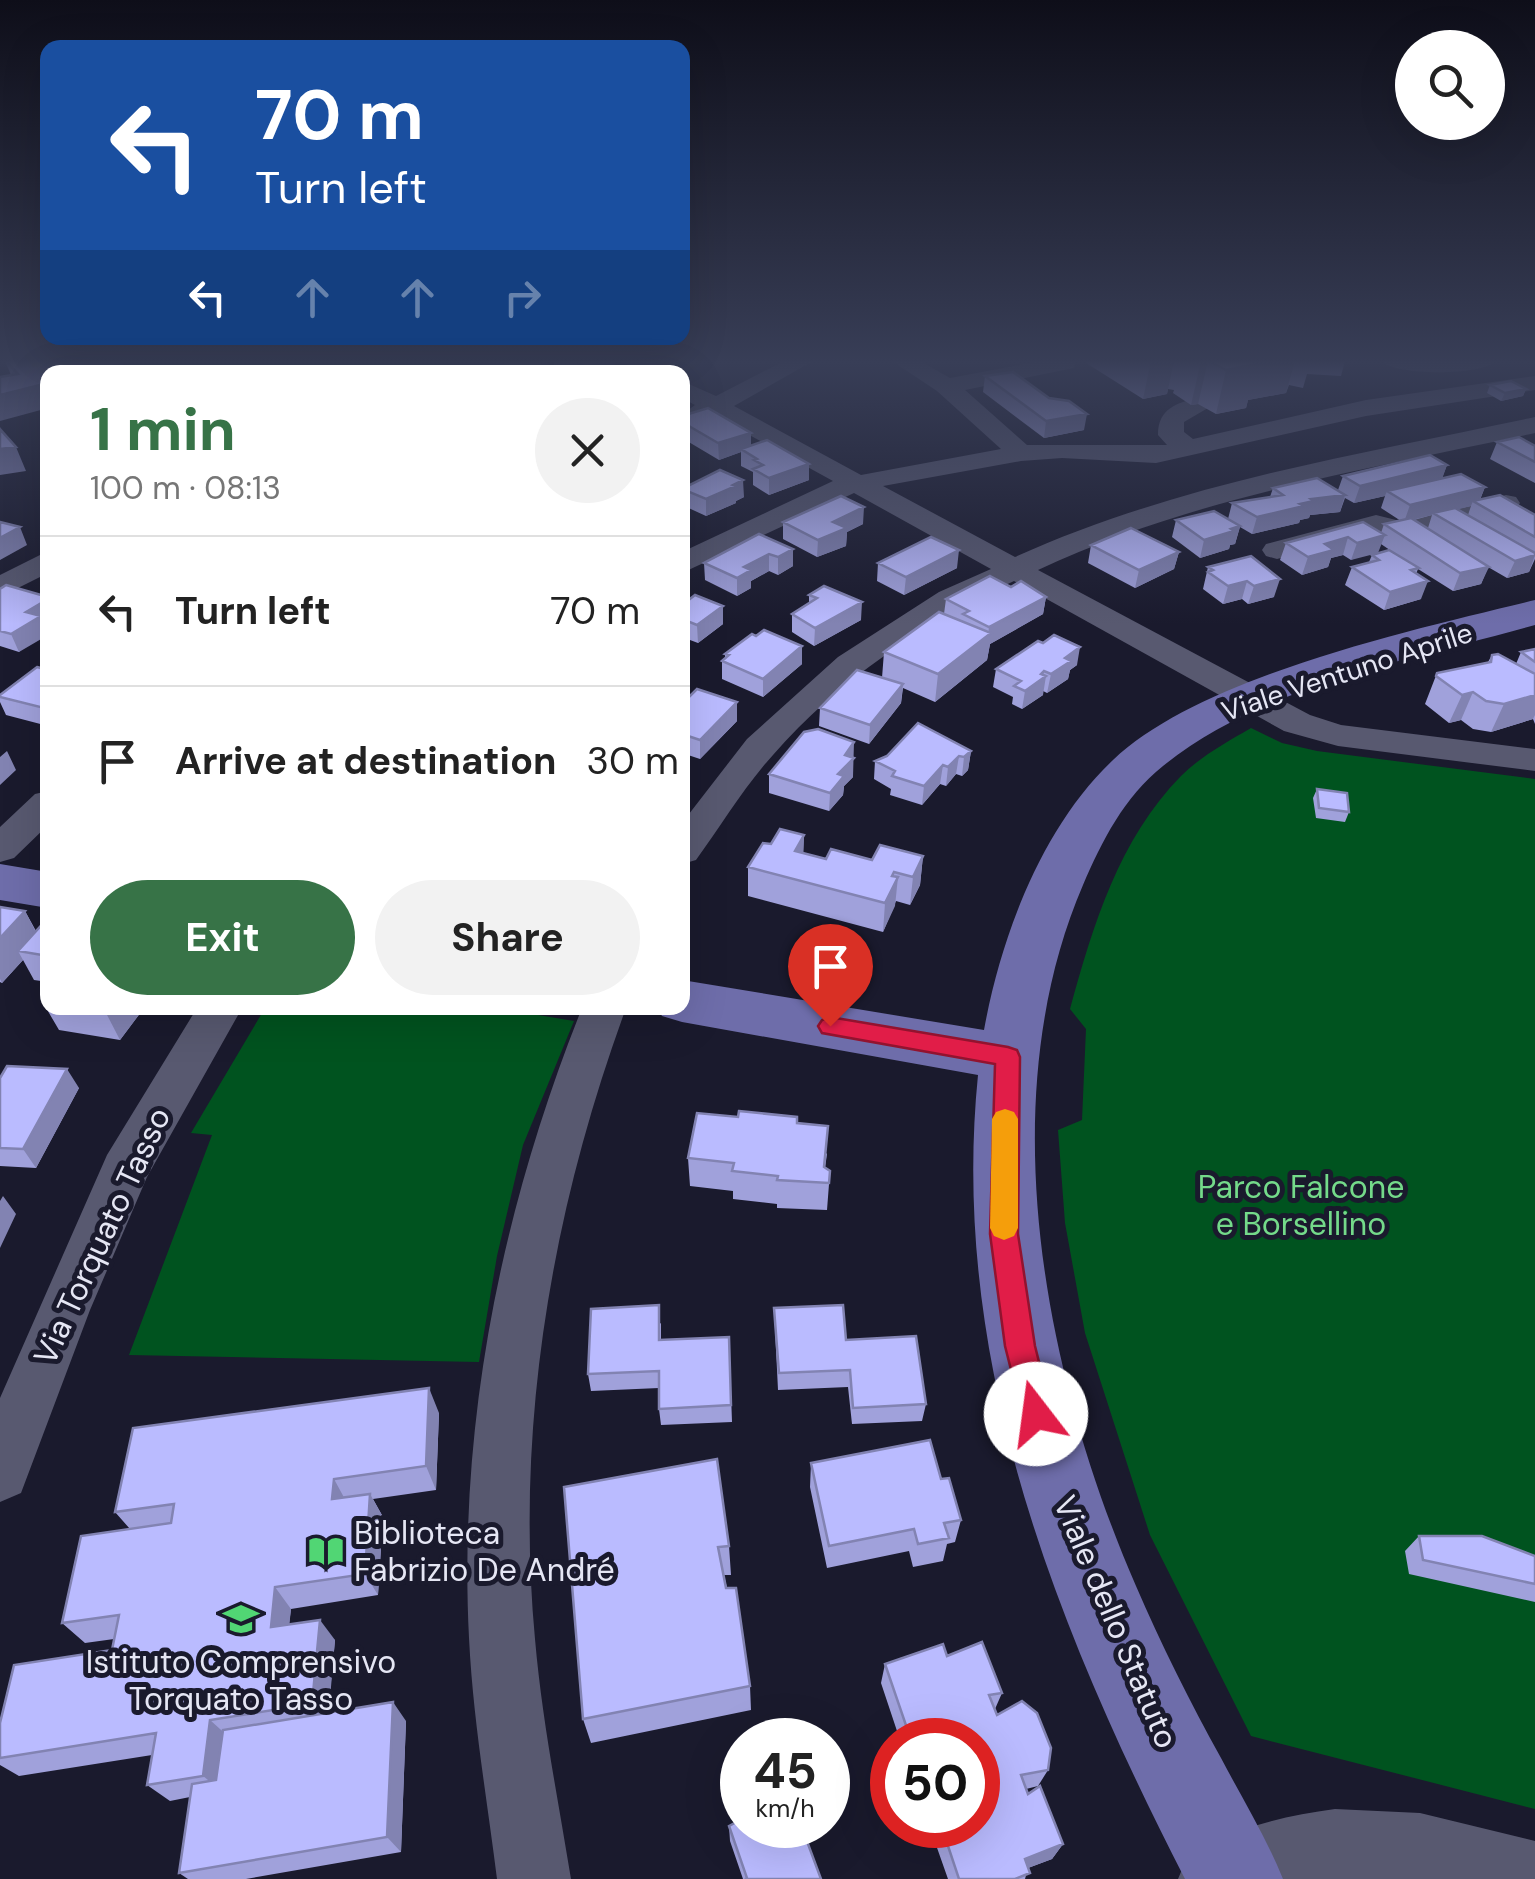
<!DOCTYPE html>
<html lang="en">
<head>
<meta charset="utf-8">
<style>
	body { margin:0; font-family:"DM Sans",sans-serif; background:#f2f2f2; color:#222; height:100vh; display:flex; flex-direction:column; font-size:38px; white-space:nowrap }
	* { box-sizing:border-box; margin:0 }
	p { font-size:32px; color:#767676 }
	.icon { flex:none; width:55px; height:55px; fill:none; stroke:currentColor; stroke-width:2; stroke-linecap:round; stroke-linejoin:round }
	.map { position:relative; flex:1; overflow:hidden }
	.drawer { position:absolute; left:40px; top:365px; width:650px; height:650px; display:flex; flex-direction:column; background:#fff; border-radius:20px; box-shadow:0 10px 40px #0002 }
	.drawer>* { flex:none }
	.hud { position:absolute; left:40px; top:40px; width:650px; height:305px; border-radius:20px; box-shadow:0 10px 40px #0002; background:#1a4fa0; color:#fff; overflow:hidden }
	.fabs { position:absolute; left:1395px; top:30px; display:grid; gap:20px }
	.fabs a { display:grid; place-items:center; width:110px; height:110px; border-radius:50%; background:#fff; box-shadow:0 10px 40px #0002; font-size:50px }
	.speed { position:absolute; left:720px; top:1718px; display:flex; gap:20px; font-size:50px; font-weight:700; text-align:center }
	.speed>* { display:grid; place-content:center; width:130px; height:130px; border-radius:50%; background:#fff; box-shadow:0 10px 40px #0002; line-height:1 }
	.speed small { font-size:25px; font-weight:400 }
	.speed .limit { border:15px solid #d22; background:#fff; color:#111 }
	.pin { position:absolute; display:grid; place-items:center; width:85px; height:85px; color:#fff; margin:-102px -42px; border-radius:50% 50% 50% 0; rotate:-45deg; box-shadow:0 0 10px #0007 }
	.pin .icon { rotate:45deg }
	.me { position:absolute; width:110px; margin:-55px; rotate:345deg; stroke-linejoin:round; filter:drop-shadow(0 0 8px #0008) }
	.turn { display:flex; align-items:center; gap:35px; height:210px; padding:0 50px; font-size:45px }
	.turn .icon { width:130px; height:130px; stroke-width:2.5 }
	.turn b { display:block; font-size:70px; line-height:85px }
	.lanes { display:flex; align-items:center; height:95px; padding:0 50px; background:#0003; justify-content:center; gap:50px; direction:ltr }
	.lanes .off { opacity:.35 }
	.round { display:grid; place-items:center; flex:none; width:105px; height:105px; border-radius:52px; background:#f2f2f2 }
	.head { display:flex; align-items:center; justify-content:space-between; height:170px; padding:0 50px }
	h1 { font-size:60px; font-weight:700; line-height:75px; color:#377347 }
	.action { display:flex; gap:20px; margin-top:auto; padding:20px 50px }
	.action a { flex:1; height:115px; border-radius:60px; background:#377347; color:#fff; font-size:40px; font-weight:700; line-height:115px; text-align:center }
	.action a+a { background:#f2f2f2; color:#222 }
	ul { padding:0; list-style:none }
	li { display:flex; align-items:center; gap:30px; height:150px; padding:0 50px; border-top:2px solid #e0e0e0 }
	li div { flex:1 }
	li b { display:block; font-size:38px }
	li em { font-style:normal }
	.map>svg:first-child { display:block }
	.green { fill:#00531f }
	.lines { fill:none; stroke-linecap:round; stroke-linejoin:round }
	.minor { fill:#585970; fill-rule:evenodd }
	.major { fill:#6e6daa; fill-rule:evenodd }
	.wall { fill:#a0a1db; fill-rule:evenodd }
	.shaded-wall { fill:#8283b2 }
	.building { fill:#babbff; stroke:#8283b2; stroke-width:2.5 }
	.route { fill:#e11d48; stroke:#92132f; stroke-width:2.5 }
	.slow { fill:#f59e0b }
	.labels { text-anchor:middle; dominant-baseline:central; stroke-width:10; stroke-linejoin:round; paint-order:stroke }
	.street-label { font-size:28px; fill:#e5e6f4; stroke:#1a1a2d }
	.near-park-label { font-size:32px; fill:#74da8a; stroke:#1a1a2d }
	.near-street-label { font-size:32px; fill:#e5e6f4; stroke:#1a1a2d }
	.near-poi-label { font-size:32px; fill:#e5e6f4; stroke:#1a1a2d; text-anchor:start }
</style>
</head>
<body>
<div class="map">
<svg width="1535" height="1879" viewBox="0 0 1535 1879">
	<rect width="100%" height="100%" fill="#1a1a2d"/>
	<path class="green" d="M124 361H460L418 372H136Z
		M1251 728 1282 743 1317 751 1535 779V1809L1251 1736 1150 1535 1085 1333 1065 1223 1058 1130 1082 1120 1086 1029 1070 1009C1093 925 1119 839 1181 776 1201 756 1227 742 1251 728Z
		M265 1008H496L574 1021 523 1145 497 1256 479 1362 129 1355 212 1135 191 1133Z"/>
	<g class="lines">
		<path class="minor" d="M489 361H523L501 372H468Z
			M622 361H652L667 372H638Z
			M784 361H813L734 406 861 475 1001 449 937 391 892 361H920L950 378 1040 361H1076L1074 368 965 390 1027 445H1167L1158 435C1158 408 1177 403 1200 397L1213 405 1184 422V432L1193 439 1366 400 1535 376V390L1366 416 1156 463 1062 458 1021 461 883 486 1015 557C1178 483 1361 454 1535 417V433C1369 469 1193 497 1038 570L1310 715 1341 725 1535 749V771L1338 746 1284 731 1014 581C925 623 838 680 773 755 744 787 721 826 696 860L682 864V823L747 739 838 657 939 592 991 569 854 493 682 573V552L833 481 713 415 697 421 684 413 695 405 682 398V381L716 396Z
			M1381 361H1496C1481 376 1396 376 1381 361Z
			M1506 495 1516 497 1520 503 1516 509 1400 539 1376 533 1277 559 1266 556 1262 550 1266 544 1376 515 1400 521Z
			M48 551V573L0 597V575Z
			M48 791V825L14 858 0 862V827L35 794Z
			M197 1008H242L147 1177 90 1310 21 1493 0 1502V1398L107 1155Z
			M582 1008H626C552 1210 515 1424 535 1639 542 1720 558 1799 571 1879H497C487 1799 473 1719 469 1638 458 1421 502 1208 582 1008Z
			M1335 1809 1420 1813 1535 1841V1879H1178L1189 1853C1235 1828 1283 1816 1335 1809Z"/>
		<path class="major" d="M1535 600V625C1412 660 1265 684 1163 766 1124 797 1102 841 1083 885 990 1101 1045 1377 1136 1586 1161 1644 1190 1702 1221 1758 1242 1798 1266 1837 1283 1879H1185C1057 1629 949 1362 978 1075L682 1022 662 1016 657 1008H682V980L984 1030C1001 936 1042 827 1113 760 1201 676 1416 629 1535 600Z
			M0 864 48 872V908L0 900Z"/>
	</g>
	<path class="wall" d="M5 361H118L11 375Z
		M554 361H614L615 372H568L554 365Z
		M1083 361H1345L1341 376 1307 374 1303 388 1289 385 1286 393 1248 400 1246 408 1216 414 1198 404 1191 405 1173 393 1174 390 1168 389 1167 394 1143 399Z
		M985 376 1049 398 1084 430 1044 438 983 392Z
		M1490 385 1526 389 1523 396 1501 401 1487 393Z
		M682 416 751 433V446L809 480 769 495 753 485V472L741 466V452L719 460 682 438Z
		M1497 442 1535 446V483L1490 459Z
		M1447 465 1442 478 1485 487 1480 500 1535 515V559L1529 572 1507 578 1488 567 1481 584 1453 591 1418 569 1416 574 1421 599 1384 610 1345 585 1352 567 1369 562 1372 555 1403 559 1381 544 1351 560 1343 555 1331 558 1328 567 1302 575 1280 560 1286 543 1381 533 1384 524 1401 521 1381 508 1385 496 1354 503 1345 498 1340 512 1310 515 1309 518 1300 520 1299 523 1252 534 1240 527 1235 544 1230 545 1229 549 1200 558 1172 537 1176 520 1228 519 1232 503 1270 497 1273 488 1338 490 1343 476ZM1471 506 1468 515 1457 509ZM1432 515 1428 528 1414 520Z
		M682 488 744 497 736 501V503L706 516 682 505Z
		M783 522 863 524 847 532 846 546 817 557 783 539Z
		M759 534 793 566 778 575 769 571 751 581V588L737 596 705 580 704 563Z
		M1091 545 1179 552 1174 569 1135 588 1088 563Z
		M1251 556 1274 597 1248 604 1242 599 1223 604 1203 589 1208 567Z
		M878 563 957 568 904 595 877 581Z
		M1011 587 1046 597 1043 614 990 644 987 660 935 702 903 688 901 703 869 744 819 726 820 708 882 678 884 652 944 614 946 599Z
		M0 589 44 624 19 652 0 646Z
		M809 595 861 620 814 646 792 632V614L809 603Z
		M682 600 723 606V624L698 643 682 637Z
		M802 646V664L763 697 722 679V661L725 658V654Z
		M1535 649V724L1533 719 1491 732 1473 729 1461 720 1449 723 1425 704 1437 673 1488 662 1492 655 1516 664 1521 652Z
		M1077 665 1070 670 1068 679 1047 693 1043 691V695L1022 709 1012 704 1013 697 993 687 996 669Z
		M48 670V726L6 715 0 702V695Z
		M682 698H688L737 721 700 759 682 753Z
		M971 751 968 770 962 776 956 774 946 786 940 784 922 805 890 795 891 789 874 779 875 761Z
		M853 758V777L844 786 843 795 829 811 769 793V774Z
		M1317 789 1349 812 1345 822 1316 818 1313 798Z
		M804 835 803 853 826 859 872 860 923 856 920 885 910 905 896 901 883 932 748 896V867L771 844Z
		M0 907 25 911 36 931 48 918V982L34 980 23 960 2 983 0 982Z
		M48 994V1008H144L120 1040 59 1030 42 1001Z
		M0 1078 79 1088 36 1168 0 1166Z
		M797 1123 827 1154 825 1168 830 1171 827 1210 777 1208V1204L733 1199V1191L690 1186 688 1158Z
		M774 1308 926 1404 922 1421 852 1424 848 1387 778 1390Z
		M661 1323V1340L729 1337 732 1422 661 1425 659 1409V1388L591 1391 588 1374Z
		M439 1413 436 1490 373 1499 383 1517 378 1595 291 1609 289 1624 335 1640 328 1713 406 1721 401 1852 246 1879H188L179 1873 190 1797 170 1801 147 1785 152 1755 19 1776 0 1765V1723L112 1650 114 1639 85 1643 62 1623 130 1529 115 1512Z
		M811 1463 941 1479 961 1520 955 1542 947 1544 943 1561 913 1567 909 1551 827 1568 810 1487Z
		M564 1487 729 1546 731 1575H724L750 1686 751 1710 591 1743 583 1719Z
		M1419 1536 1535 1556V1602L1409 1574 1405 1551Z
		M947 1656 1002 1693 995 1709 997 1715 1048 1770 1038 1786 1026 1789 1028 1794 1063 1844 1052 1859 1028 1868 1025 1879H948L929 1825H978V1740H900L881 1683 885 1664Z
		M729 1826 821 1879H743L730 1841Z"/>
	<path class="shaded-wall" d="M607 361H614L615 372H587L586 367Z
		M1151 361H1174L1167 394 1143 399Z
		M1201 361H1208L1198 404 1191 405Z
		M1248 361H1295L1286 393 1248 400 1246 408 1216 414 1226 370Z
		M121 364 124 372H88Z
		M546 364 547 372H523Z
		M48 383V408L0 421V395Z
		M1526 389 1523 396 1501 401 1505 393Z
		M1087 414 1084 430 1044 438 1046 421Z
		M751 433V449H741V452L719 460 718 443Z
		M16 447 26 471 0 475V449Z
		M809 464V480L769 495V478Z
		M1447 465 1441 482 1387 491 1385 496 1354 503 1360 486Z
		M743 480 744 497 736 501V503L706 516V499Z
		M1485 487 1478 504 1473 501 1471 506 1436 515 1433 513 1432 515 1404 522 1410 505Z
		M1345 495 1340 512 1310 515 1309 518 1300 520 1299 523 1252 534 1257 517 1300 504 1311 499Z
		M864 507 863 524 847 532 846 546 817 557 818 540 833 522Z
		M1240 526 1235 544 1230 545 1229 549 1200 558 1204 540Z
		M20 527 27 545 0 560V538Z
		M1385 535 1378 553 1351 560 1357 543Z
		M1348 537 1343 555 1331 558 1328 567 1302 575 1308 557 1325 544Z
		M793 549V566L778 575V557Z
		M959 550 957 568 904 595 906 577Z
		M1179 552 1174 569 1135 588 1139 570Z
		M769 554V571L751 581V588L737 596V578L744 567Z
		M1535 555 1529 572 1507 578 1515 561Z
		M1489 567 1481 584 1453 591 1460 573Z
		M1280 579 1274 597 1248 604 1254 586Z
		M1247 581 1242 599 1223 604 1228 586Z
		M1428 581 1421 599 1384 610 1390 592Z
		M1046 597 1043 614 990 644 987 660 935 702 938 674 988 635 989 627Z
		M48 599V622L44 624 48 635 19 652 11 634 26 612Z
		M862 602 861 620 814 646 815 628Z
		M723 606V624L698 643 697 625Z
		M802 646V664L763 697V679Z
		M1080 647 1077 665 1070 670 1068 679 1047 693 1051 674 1065 658Z
		M1044 671 1043 678 1046 676 1043 695 1022 709 1025 691Z
		M903 684 901 703 869 744 870 725Z
		M1473 692 1461 720 1449 723 1462 695Z
		M1535 695V715L1533 719 1491 732 1504 704Z
		M737 702V721L700 759V740Z
		M854 742 853 777 844 786 843 795 829 811 830 793 838 774 845 755Z
		M7 751 16 770 0 785V757Z
		M971 751 968 770 962 776 964 757Z
		M959 756 956 774 946 786 948 767Z
		M943 765 940 784 922 805 924 786Z
		M804 835 803 864 795 851Z
		M923 856 920 885 910 905 913 877Z
		M894 872 892 889 898 877 895 906 883 932 885 903Z
		M25 911 40 940 18 951 23 960 2 983 0 979V938Z
		M108 1008H144L120 1040 105 1011Z
		M67 1069 79 1088 36 1168 23 1149Z
		M3 1196 16 1214 0 1248V1201Z
		M429 1388 439 1413 436 1490 426 1466Z
		M334 1479 347 1503 332 1499Z
		M370 1494 383 1517 378 1595 365 1574Z
		M275 1587 291 1609 287 1647 271 1627Z
		M320 1620 335 1640 328 1722 312 1704Z
		M393 1702 406 1721 401 1852 387 1837Z
		M210 1720 230 1738 223 1792 203 1776Z
		M1063 1844 1052 1859 1015 1873 1025 1859Z"/>
	<path class="building" d="M6 361H118L121 364 88 372H48V383L0 395V377L18 374Z
		M508 361H538L546 364 523 372H494L486 368Z
		M574 361H607L586 367Z
		M1209 361H1252L1257 364 1226 370Z
		M1013 372 1049 398 1069 401 1087 414 1046 421 985 376Z
		M1511 381 1526 389 1505 393 1490 385Z
		M708 408 751 433 718 443 682 422V416Z
		M0 429 16 447 0 449Z
		M1519 437 1535 446V462L1497 442Z
		M767 440 809 464 769 478 753 469 763 465 754 460 757 459 741 449Z
		M1430 455 1447 465 1360 486 1343 476Z
		M720 470 743 480 733 485 736 486 706 499 682 489Z
		M1461 474 1485 487 1410 505 1387 491Z
		M1317 478 1345 495 1311 499 1314 501 1300 504 1304 506 1257 517 1232 503 1283 495 1273 488Z
		M1500 495 1535 515V537L1473 501Z
		M841 496 864 507 833 522 847 528 818 540 783 522Z
		M1455 508 1535 553V555L1515 561 1433 513Z
		M1214 511 1240 526 1231 529 1234 531 1204 540 1176 520Z
		M1411 518 1489 567 1460 573 1384 524Z
		M0 522 20 527 0 538Z
		M1363 522 1385 535 1357 543 1348 537 1325 544 1334 550 1308 557 1286 543Z
		M1131 528 1179 552 1139 570 1091 545Z
		M759 534 793 549 778 557 769 554 744 567 751 570 737 578 704 563Z
		M931 537 959 550 906 577 878 563Z
		M1389 550 1419 568 1411 570 1428 581 1390 592 1352 567 1379 560 1372 555Z
		M1251 556 1280 579 1254 586 1247 581 1228 586 1208 572 1213 570 1208 567Z
		M990 576 1011 587 1021 581 1046 597 989 627 963 614 969 611 946 599Z
		M6 585 48 597V599L26 612 41 616 11 634 0 631V589Z
		M824 586 862 602 815 628 792 614 817 598 809 595Z
		M695 595 723 606 697 625 682 619V600L686 602Z
		M939 612 991 633 938 674 884 652Z
		M764 630 802 646 763 679 722 661 729 655 725 654 752 634 756 636Z
		M1054 635 1080 647 1065 658 1071 661 1051 674 1044 671 1041 674 1046 676 1025 691 1014 686 1021 681 996 669 1038 641 1043 643Z
		M1535 649V662L1521 652Z
		M1498 654 1535 674V695L1504 704 1486 701 1473 692 1462 695 1436 676 1437 673 1491 662 1492 655Z
		M37 667 48 670V709L0 697V695Z
		M857 670 903 684 870 725 820 708Z
		M697 689 737 702 700 740 682 734V698H688Z
		M918 723 971 751 964 757 959 756 948 767 943 765 924 786 892 776 895 771 875 761 887 756Z
		M818 729 854 742 845 755 854 758 838 774 844 776 830 793 769 774 804 732Z
		M1317 789 1347 793 1349 812 1319 808Z
		M780 829 804 835 795 851 826 859 831 849 872 860 880 845 923 856 913 877 894 872 892 876 898 877 885 903 748 867 763 843 771 844Z
		M0 907 25 911 0 938Z
		M48 918V956L18 951Z
		M82 1008H108L105 1011Z
		M7 1066 67 1069 23 1149 0 1148V1078Z
		M739 1111 797 1117V1123L828 1126 824 1167 830 1171 829 1183 777 1180 778 1176 732 1171 734 1163 688 1158 697 1113 738 1117Z
		M659 1305V1340L729 1337 731 1405 659 1409V1371L588 1374 591 1309Z
		M843 1305 846 1340 916 1336 926 1404 853 1408 850 1370 779 1373 774 1308Z
		M429 1388 426 1466 334 1479 332 1499 370 1494 365 1574 275 1587 271 1627 320 1620 312 1704 210 1720 203 1776 147 1785 156 1733 0 1758V1723L14 1665 112 1650 119 1615 62 1623 81 1536 171 1523 174 1504 115 1512 133 1428Z
		M930 1440 941 1479 949 1478 961 1520 944 1523 949 1538 918 1544 914 1529 829 1546 811 1463Z
		M717 1459 729 1546 718 1547 726 1588H736L750 1686 583 1719 564 1487Z
		M1419 1536H1482L1535 1556V1584L1423 1560Z
		M982 1642 1002 1693 989 1695 997 1715 1022 1701 1037 1713 1051 1748 1048 1770 1021 1775 1028 1794 1040 1786 1063 1844 1025 1859 1030 1873 1015 1879H959L941 1825H978V1740H911L885 1664 943 1644 947 1656Z
		M393 1702 387 1837 179 1873 192 1784 216 1780 223 1730Z
		M742 1819V1825H801L821 1879H745L747 1878 729 1826Z"/>
	<linearGradient id="sky" x2="0" y2="1"><stop stop-color="#0e0e19"/><stop offset="0.58" stop-color="#383e57"/><stop offset="1" stop-color="#383e57" stop-opacity="0"/></linearGradient>
	<rect width="1535" height="624" fill="url(#sky)"/>
	<path class="route" d="M830 1017 1008 1047 1017 1050 1020 1057 1018 1234 1035 1346 1052 1414 1047 1425 1036 1430 1025 1425 1005 1346 990 1234 995 1064 822 1033 818 1026 822 1020Z"/>
	<path class="slow" d="M1005 1109 1014 1112 1018 1119V1228L1014 1236 1004 1240 994 1236 990 1228 992 1119 996 1112Z"/>
	<defs>
		<symbol id="library-bare" viewBox="-9 -9 18 18"><path d="M-6-4Q-3-5.5-.7-3.5V5Q-3 3-6 4ZM6-4Q3-5.5 .7-3.5V5Q3 3 6 4Z" fill="#51d674" stroke="#1a1a2d" stroke-width="2.5" paint-order="stroke"/></symbol>
		<symbol id="school-bare" viewBox="-9 -9 18 18"><path d="M0-5L7-2L0 1L-7-2ZM-4 1L0 2.5L4 1V4Q0 6-4 4Z" fill="#51d674" stroke="#1a1a2d" stroke-width="2.5" paint-order="stroke"/></symbol>
	</defs>
	<g fill-rule="evenodd">
		<use href="#library-bare" x="301" y="1526" width="50" height="50"/>
		<use href="#school-bare" x="216" y="1594" width="50" height="50"/>
	</g>
	<g class="labels">
		<g class="street-label">
			<text transform="translate(1347 672) rotate(-18)">Viale Ventuno Aprile</text>
		</g>
		<g class="near-park-label">
			<text x="1301" y="1187">Parco Falcone<tspan x="1301" dy="37">e Borsellino</tspan></text>
		</g>
		<g class="near-street-label">
			<text transform="translate(102 1236) rotate(-65)">Via Torquato Tasso</text>
			<text transform="translate(1116 1622) rotate(67)">Viale dello Statuto</text>
		</g>
		<g class="near-poi-label">
			<text x="354" y="1533">Biblioteca<tspan x="354" dy="37">Fabrizio De André</tspan></text>
			<text x="241" y="1662" text-anchor="middle">Istituto Comprensivo<tspan x="241" dy="37">Torquato Tasso</tspan></text>
		</g>
	</g>
</svg>
<div class="fabs">
<a><svg class="icon" aria-label="search" viewBox="0 0 24 24"><circle cx="10" cy="10" r="6"/><path d="M15 15l6 6"/></svg></a>
</div>
<div class="speed"><div>45<small>km/h</small></div><div class="limit">50</div></div>
<div class="pin" style="left:830px;top:1026px;background:#d93025"><svg class="icon" aria-label="arrive" viewBox="0 0 24 24"><path d="M6 21V4h12l-3 4 3 4H6"/></svg></div>
<svg class="me" style="left:1036px;top:1414px" viewBox="-20 -20 40 40"><circle r="19" fill="#fff"/><path d="M0-13L10 11 0 6-10 11z" fill="#e11d48"/></svg>
<div class="hud">
<div class="turn"><svg class="icon" aria-label="left" viewBox="0 0 24 24"><path d="M17 20v-9H6M10 6l-5 5 5 5"/></svg><div><b>70 m</b>Turn left</div></div>
<div class="lanes"><svg class="icon" aria-label="left" viewBox="0 0 24 24"><path d="M17 20v-9H6M10 6l-5 5 5 5"/></svg><svg class="icon off" aria-label="ahead" viewBox="0 0 24 24"><path d="M12 20V5M6 11l6-6 6 6"/></svg><svg class="icon off" aria-label="ahead" viewBox="0 0 24 24"><path d="M12 20V5M6 11l6-6 6 6"/></svg><svg class="icon off" aria-label="right" viewBox="0 0 24 24"><path d="M7 20v-9h11M14 6l5 5-5 5"/></svg></div>
</div>
<section class="drawer">
<div class="head"><div><h1>1 min</h1><p>100 m · 08:13</p></div><a class="round"><svg class="icon" aria-label="close" viewBox="0 0 24 24"><path d="M6 6l12 12M18 6L6 18"/></svg></a></div>
<ul>
<li><svg class="icon" aria-label="left" viewBox="0 0 24 24"><path d="M17 20v-9H6M10 6l-5 5 5 5"/></svg><div><b>Turn left</b></div><em>70 m</em></li>
<li><svg class="icon" aria-label="arrive" viewBox="0 0 24 24"><path d="M6 21V4h12l-3 4 3 4H6"/></svg><div><b>Arrive at destination</b></div><em>30 m</em></li>
</ul>
<div class="action"><a>Exit</a><a>Share</a></div>
</section>
</div>
</body>
</html>
